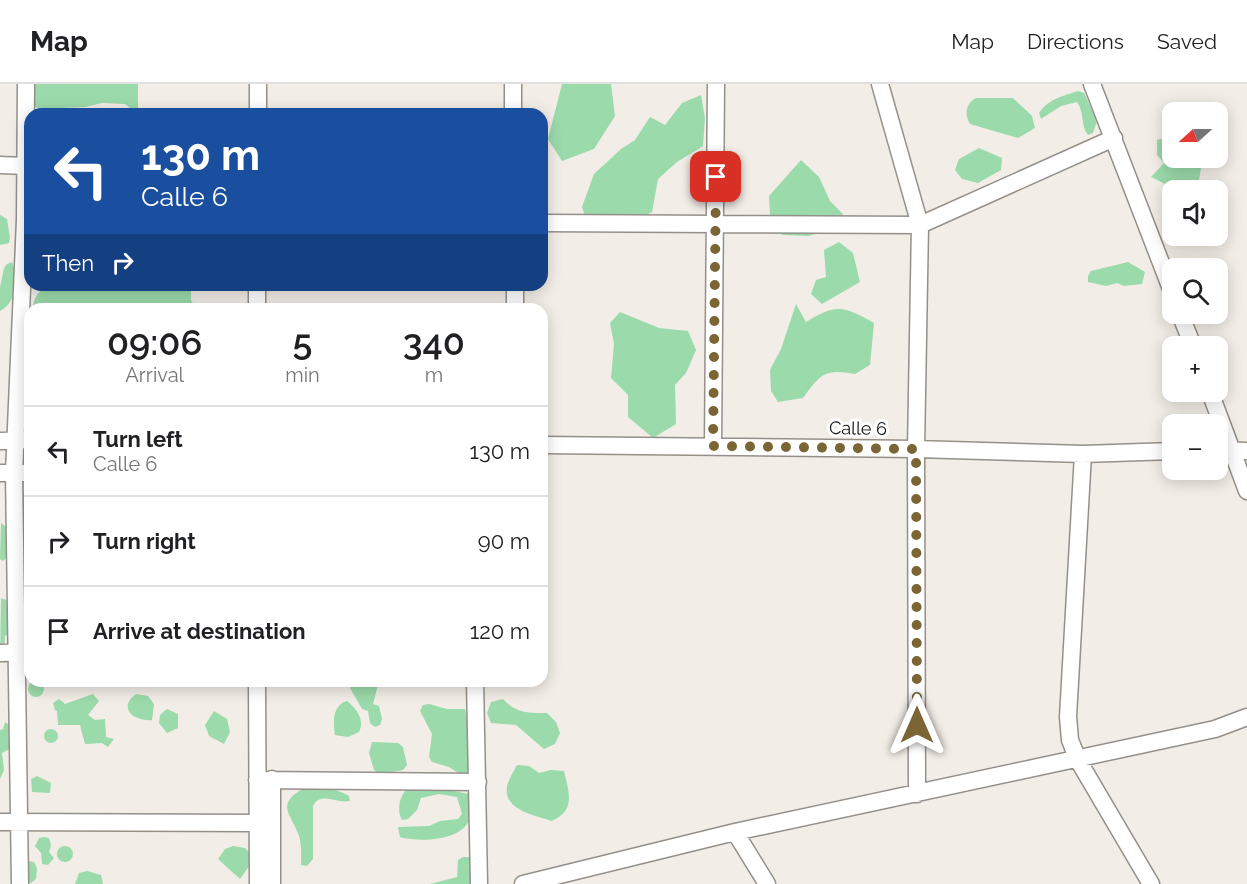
<!DOCTYPE html>
<html lang="en">
<head>
<meta charset="utf-8">
<style>
	body { margin:0; font-family:Raleway,sans-serif; background:#f2f2f2; color:#202124; height:100vh; display:flex; flex-direction:column; font-size:22px; white-space:nowrap }
	* { box-sizing:border-box; margin:0 }
	p { font-size:20px; color:#757577 }
	.icon { flex:none; width:33px; height:33px; fill:none; stroke:currentColor; stroke-width:2; stroke-linecap:round; stroke-linejoin:round }
	.map { position:relative; flex:1; overflow:hidden }
	.sheet { position:absolute; left:24px; top:219px; width:524px; height:384px; display:flex; flex-direction:column; background:#fff; border-radius:18px; box-shadow:0 3px 15px #0003 }
	.sheet>* { flex:none }
	.top-card { position:absolute; left:24px; top:24px; width:524px; height:183px; border-radius:18px; box-shadow:0 3px 15px #0003; background:#1a4fa0; color:#fff; overflow:hidden }
	.needle { width:39px; rotate:249deg }
	.buttons { position:absolute; left:1162px; top:18px; display:grid; gap:12px }
	.buttons a { display:grid; place-items:center; width:66px; height:66px; border-radius:12px; background:#fff; box-shadow:0 3px 15px #0003; font-size:30px }
	.pin { position:absolute; display:grid; place-items:center; width:51px; height:51px; color:#fff; margin:-26px; border-radius:12px; box-shadow:0 3px 9px #0006 }
	.me { position:absolute; width:66px; margin:-33px; rotate:0deg; stroke-linejoin:round; filter:drop-shadow(0 0 4px #0008) }
	.turn { display:flex; align-items:center; gap:21px; height:126px; padding:0 18px; font-size:27px }
	.turn .icon { width:78px; height:78px; stroke-width:2.5 }
	.turn b { display:block; font-size:42px; line-height:51px }
	.then { display:flex; align-items:center; height:57px; padding:0 18px; background:#0003; gap:12px; font-size:22px }
	.eta { display:flex; justify-content:space-evenly; align-items:center; height:102px; text-align:center }
	.eta b { font-size:36px; font-weight:600; line-height:42px }
	ul { padding:0; list-style:none }
	li { display:flex; align-items:center; gap:18px; height:90px; padding:0 18px; border-top:2px solid #e0e0e0 }
	li div { flex:1 }
	li b { display:block; font-size:22px }
	li em { font-style:normal }
	header { display:flex; align-items:center; gap:36px; box-sizing:border-box; height:84px; padding:0 30px; background:#fff; border-bottom:2px solid #e0e0e0 }
	header strong { font-size:28px }
	nav { display:flex; gap:33px; margin-inline-start:auto; font-size:21px }
	.map>svg:first-child { display:block }
	.green { fill:#9bdaaa }
	.lines { fill:none; stroke-linecap:round; stroke-linejoin:round }
	.minor-casing { stroke:#958f8a; stroke-width:19 }
	.minor { stroke:#fff; stroke-width:16 }
	.route { stroke:#7c6535; stroke-width:10; stroke-dasharray:0 18 }
	.labels { text-anchor:middle; dominant-baseline:central; stroke-width:6; stroke-linejoin:round; paint-order:stroke }
	.street-label { font-size:18px; fill:#13110f; stroke:#fff }
</style>
</head>
<body>
<header>
<strong>Map</strong>
<nav><a>Map</a><a>Directions</a><a>Saved</a></nav>
</header>
<div class="map">
<svg width="1247" height="800" viewBox="0 0 1247 800">
	<rect width="100%" height="100%" fill="#f3ede7"/>
	<path class="green" d="M33 0H138V30H128L130 24 125 20 102 19 85 23 40 25 35 23Z
		M562 0H611L615 32 594 65 562 77 548 55Z
		M1078 7 1084 9 1097 37 1093 49 1088 51C1080 41 1085 29 1077 18L1061 22 1041 35 1039 29C1048 15 1063 12 1078 7Z
		M701 11 705 34 703 62 677 78 658 95 652 128 616 146H590L582 123 594 90 621 65 635 56 650 33 665 41 682 19Z
		M976 14H1013L1032 32 1035 44 1018 54 970 40C964 30 966 19 976 14Z
		M1173 52V74H1203L1197 106H1177L1151 93 1164 79 1157 71V56Z
		M979 64 1002 74 1001 86 978 99 962 95 955 86 959 75Z
		M801 76 819 93 830 117 843 130 837 145 808 152 782 151 770 131 769 112Z
		M0 131 7 135 10 154 9 159 0 161Z
		M839 158 853 169 860 198 822 220 811 210 816 196 826 193 824 166Z
		M12 178C18 196 18 217 0 227V203L4 184 7 180Z
		M1128 178 1145 188 1142 200 1124 202 1117 199 1106 202 1088 198V192L1091 187Z
		M54 201 65 204 80 201H191V216L196 225H33C33 213 41 202 54 201Z
		M796 220 806 238C836 219 844 222 874 239L870 281 855 290C824 284 820 291 803 314L778 318 771 307 770 286 781 265Z
		M620 228 659 244 688 247 696 266 686 289 675 301 676 340 653 354 628 333V311L611 294 614 260 610 239Z
		M28 405H30V543L20 533 22 409Z
		M1 439 10 446 6 453 10 460 9 471 3 477 0 475Z
		M1 514 7 516 12 523 10 549 5 552 4 573 0 577Z
		M353 597H379L373 620 379 622 382 635 380 641 375 643 370 639 368 627 362 625 350 604Z
		M28 605a8 8 0 1 1 16 0a8 8 0 1 1-16 0Z
		M93 610 99 617 88 631 95 636 105 635 106 653 114 655 108 663 102 659 85 660 80 641H58L57 627 55 626 53 619 59 615 65 620Z
		M136 610 148 612 154 620 152 636C134 638 117 624 136 610Z
		M503 615C517 630 528 629 547 629L556 638 560 649 555 660 544 665 516 641 491 639 487 629 491 618Z
		M347 617C357 625 365 636 359 648L348 653 335 651C333 639 332 621 347 617Z
		M429 620 447 625H465L470 648 467 672 469 684 466 689 460 690 449 683 432 678 429 673 432 650 420 627 423 621Z
		M167 625 178 630V644L167 649 159 639 160 631Z
		M214 627 227 635 230 648 224 660 209 652 205 641Z
		M5 638 12 643 8 652 13 659 12 664 2 669 4 686 0 695V646L3 645Z
		M44 652a7 7 0 1 1 14 0a7 7 0 1 1-14 0Z
		M372 658 398 659 403 663 407 681 403 686 379 690 374 686 369 669Z
		M517 681 529 682 539 689 551 686 564 687C569 709 576 726 552 737 536 732 503 726 507 703 508 696 514 687 517 681Z
		M37 692 51 699 50 709 32 708 31 695Z
		M308 702C321 702 337 705 349 712L350 717C337 720 321 707 313 722V775L307 782 301 781C301 772 302 762 299 752 292 730 272 720 308 702Z
		M408 704H438L469 710C472 716 472 721 471 728 470 757 421 759 400 753L398 743 429 742 440 737 458 735 462 730 457 713 439 710 421 714 417 726 408 735 402 736C396 727 400 710 408 704Z
		M44 753 49 754 51 762 49 768 54 774 48 781 42 780 41 769 35 762 39 754Z
		M233 762 245 764 252 771 250 781 240 795 218 775 225 765Z
		M57 770a8 8 0 1 1 16 0a8 8 0 1 1-16 0Z
		M463 773H469L471 800H430L457 793 458 776Z
		M27 777 34 778 37 784 36 795 31 799 25 796Z
		M87 787 101 791 103 800H75L79 789Z"/>
	<g class="lines">
		<defs>
			<path id="minor" d="M513 0V30
				M880 0 920 141 916 365 917 710
				M1092 0 1173 210
				M258 30V0
				M0 81 26 82
				M542 139 920 141 1114 54
				M515 201V225
				M257 225V201
				M1180 230 1193 262
				M1210 308 1247 407
				M0 357 30 356
				M542 361 916 365 1083 370 1173 367
				M713 362 716 0
				M1218 366 1247 367
				M1083 370 1068 633 1070 656 1078 676 1151 800
				M0 389H30
				M0 569 30 568
				M257 597 258 800
				M475 597 479 800
				M257 696 478 698
				M0 738 257 739
				M735 748 767 800
				M20 800 14 389 25 136 26 0
				M272 800V695
				M523 800 735 748 1215 645 1247 633"/>
		</defs>
		<use href="#minor" class="minor-casing"/>
		<use href="#minor" class="minor"/>
	</g>
	<g class="lines">
		<path class="route" d="M716 93 713 362 916 365 917 641"/>
	</g>
	<g class="labels">
		<g class="street-label">
			<text transform="translate(858 344) rotate(1)">Calle 6</text>
		</g>
	</g>
</svg>
<div class="buttons">
<a><svg class="needle" viewBox="-14 -14 28 28"><path d="M0-13l5 13h-10z" fill="#e53935"/><path d="M0 13l5-13h-10z" fill="#757577"/></svg></a>
<a><svg class="icon" aria-label="sound" viewBox="0 0 24 24"><path d="M4 9h4l5-4v14l-5-4H4zM17 9q2 3 0 6"/></svg></a>
<a><svg class="icon" aria-label="search" viewBox="0 0 24 24"><circle cx="10" cy="10" r="6"/><path d="M15 15l6 6"/></svg></a>
<a>+</a>
<a>−</a>
</div>
<div class="pin" style="left:716px;top:93px;background:#d93025"><svg class="icon" aria-label="arrive" viewBox="0 0 24 24"><path d="M6 21V4h12l-3 4 3 4H6"/></svg></div>
<svg class="me" style="left:917px;top:641px" viewBox="-20 -20 40 40"><path d="M0-17L14 15 0 8-14 15z" fill="#7c6535" stroke="#fff" stroke-width="4"/></svg>
<div class="top-card">
<div class="turn"><svg class="icon" aria-label="left" viewBox="0 0 24 24"><path d="M17 20v-9H6M10 6l-5 5 5 5"/></svg><div><b>130 m</b>Calle 6</div></div>
<div class="then">Then<svg class="icon" aria-label="right" viewBox="0 0 24 24"><path d="M7 20v-9h11M14 6l5 5-5 5"/></svg></div>
</div>
<section class="sheet">
<div class="eta">
<div><b>09:06</b><p>Arrival</p></div>
<div><b>5</b><p>min</p></div>
<div><b>340</b><p>m</p></div>
</div>
<ul>
<li><svg class="icon" aria-label="left" viewBox="0 0 24 24"><path d="M17 20v-9H6M10 6l-5 5 5 5"/></svg><div><b>Turn left</b><p>Calle 6</p></div><em>130 m</em></li>
<li><svg class="icon" aria-label="right" viewBox="0 0 24 24"><path d="M7 20v-9h11M14 6l5 5-5 5"/></svg><div><b>Turn right</b></div><em>90 m</em></li>
<li><svg class="icon" aria-label="arrive" viewBox="0 0 24 24"><path d="M6 21V4h12l-3 4 3 4H6"/></svg><div><b>Arrive at destination</b></div><em>120 m</em></li>
</ul>
</section>
</div>
</body>
</html>
